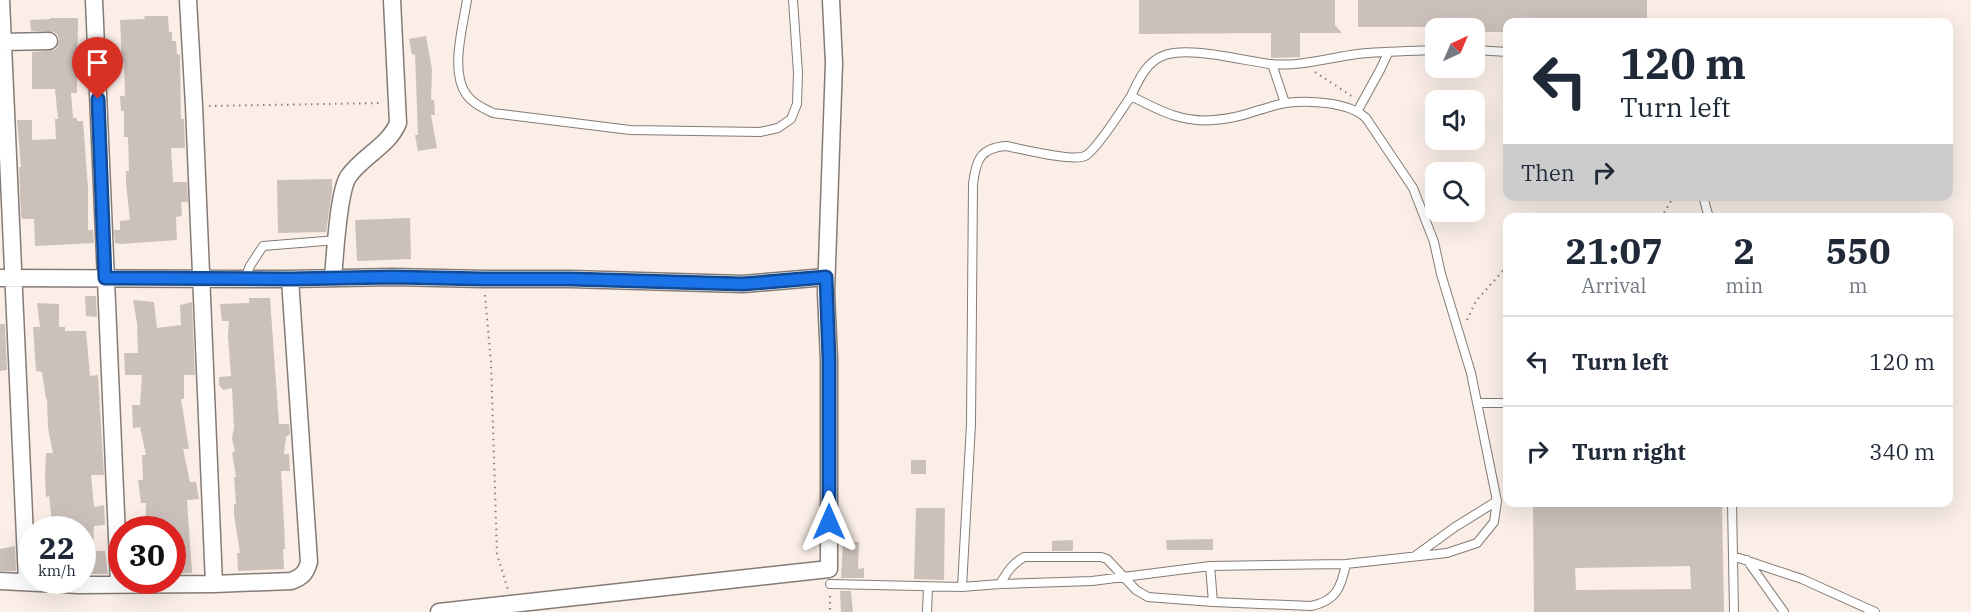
<!DOCTYPE html>
<html lang="en">
<head>
<meta charset="utf-8">
<style>
	body { margin:0; font-family:"IBM Plex Serif",serif; background:#f2f2f3; color:#1f2937; height:100vh; display:flex; flex-direction:column; font-size:22px; white-space:nowrap }
	* { box-sizing:border-box; margin:0 }
	p { font-size:20px; color:#747a83 }
	.icon { flex:none; width:33px; height:33px; fill:none; stroke:currentColor; stroke-width:2; stroke-linecap:round; stroke-linejoin:round }
	.map { position:relative; flex:1; overflow:hidden }
	.details { position:absolute; left:1503px; top:213px; width:450px; height:294px; display:flex; flex-direction:column; background:#fff; border-radius:12px; box-shadow:0 6px 24px #0002 }
	.details>* { flex:none }
	.top-card { position:absolute; left:1503px; top:18px; width:450px; height:183px; border-radius:12px; box-shadow:0 6px 24px #0002; background:#fff; color:#1f2937; overflow:hidden }
	.needle { width:39px; rotate:44deg }
	.fabs { position:absolute; left:1425px; top:18px; display:grid; gap:12px }
	.fabs a { display:grid; place-items:center; width:60px; height:60px; border-radius:12px; background:#fff; box-shadow:0 6px 24px #0002; font-size:30px }
	.speed { position:absolute; left:18px; top:516px; display:flex; gap:12px; font-size:30px; font-weight:700; text-align:center }
	.speed>* { display:grid; place-content:center; width:78px; height:78px; border-radius:50%; background:#fff; box-shadow:0 6px 24px #0002; line-height:1 }
	.speed small { font-size:15px; font-weight:400 }
	.speed .limit { border:9px solid #d22; background:#fff; color:#111 }
	.pin { position:absolute; display:grid; place-items:center; width:51px; height:51px; color:#fff; margin:-62px -26px; border-radius:50% 50% 50% 0; rotate:-45deg; box-shadow:0 0 6px #0007 }
	.pin .icon { rotate:45deg }
	.me { position:absolute; width:66px; margin:-33px; rotate:0deg; stroke-linejoin:round; filter:drop-shadow(0 0 4px #0008) }
	.turn { display:flex; align-items:center; gap:21px; height:126px; padding:0 18px; font-size:27px }
	.turn .icon { width:78px; height:78px; stroke-width:2.5 }
	.turn b { display:block; font-size:42px; line-height:51px }
	.then { display:flex; align-items:center; height:57px; padding:0 18px; background:#0003; gap:12px; font-size:22px }
	.eta { display:flex; justify-content:space-evenly; align-items:center; height:102px; text-align:center }
	.eta b { font-size:36px; font-weight:800; line-height:42px }
	ul { padding:0; list-style:none }
	li { display:flex; align-items:center; gap:18px; height:90px; padding:0 18px; border-top:2px solid #e0e1e3 }
	li div { flex:1 }
	li b { display:block; font-size:22px }
	li em { font-style:normal }
	.map>svg:first-child { display:block }
	.building { fill:#ccc0bb; fill-rule:evenodd }
	.lines { fill:none; stroke-linecap:round; stroke-linejoin:round }
	.lane-casing { stroke:#857b75; stroke-width:10 }
	.street-casing { stroke:#857b75; stroke-width:19 }
	.path { stroke:#867f7a; stroke-width:2; stroke-dasharray:1.5 4.5; stroke-linecap:butt }
	.lane { stroke:#fff; stroke-width:8 }
	.street { stroke:#fff; stroke-width:16 }
	.route-casing { stroke:#114b97; stroke-width:15 }
	.route { stroke:#1a73e8; stroke-width:10 }
</style>
</head>
<body>
<div class="map">
<svg width="1971" height="612" viewBox="0 0 1971 612">
	<rect width="100%" height="100%" fill="#faeee7"/>
	<path class="building" d="M1139 0H1335V25L1342 33H1300V57L1271 58V33L1139 34Z
		M1358 0H1647V22H1508V32H1474V28L1467 27H1358Z
		M144 16H168L169 32H172V41H176L177 54 180 55 181 119H184L185 148H171L173 182H187L188 202H181L182 216 176 217 177 240 121 244 115 243 114 230H120V221L130 220 126 183V171H129L128 137H124V111H121L120 96H125L124 63H122L120 20 145 19Z
		M50 18H78L77 93H71L73 118H77V121H83L88 188V230H93L94 243 35 246 34 219H23L21 217 19 167H21L17 120H32V140L56 139 55 119H58L55 89H32V52L54 50 58 46 59 40 58 35 54 32 31 31 30 20 50 19Z
		M426 36 432 69 431 100H434L435 115H431L437 148 418 151 415 135H418L415 54 412 55 409 39Z
		M332 179V192L326 232 278 233 277 180Z
		M410 218 411 259 357 261 355 220Z
		M85 296H96L97 317 86 316Z
		M249 298H270L279 424H289L290 434 286 437 284 454H289L290 471H281L284 523 285 549H283L284 569 238 571 237 553H240L234 515V504H236L234 477H236L232 452H235L232 438 234 428 232 388 223 390 219 385V377L231 376 228 336 229 321H222L220 304 249 303Z
		M133 300 154 302 157 328 181 325 180 305 192 302 195 375H184V399H181L189 449H183L190 482H196L199 499 187 500 192 573 175 574 172 528 145 530 146 503H141L138 480H143L142 455H146L140 427 133 428 132 405H140L142 375H125L124 353H138L137 323Z
		M37 303 59 304V327H65V331H86L90 376 98 375 104 475H91L94 507 104 505 105 525 94 526 93 551H105L108 574H82V530H53L49 496 46 497 45 476 46 453H53L48 428 47 399H46L42 372 36 371 33 327H40Z
		M0 324H5L7 370 0 371Z
		M911 460H926V474H911Z
		M1533 502H1722L1724 612H1534ZM1690 566 1691 589 1576 590 1575 568Z
		M916 508H945L944 580 914 579Z
		M1213 539V550H1167L1166 540Z
		M1073 540V551H1052V541Z
		M843 542H859L858 569 864 568V578H841Z
		M15 546 16 571H0V549Z
		M840 591H851L853 612H841Z"/>
	<g class="lines">
		<defs>
			<path id="lane" d="M467 0C463 26 450 71 466 94 472 103 483 108 493 113L630 130 760 132 778 128 791 119 797 104 798 73 793 0
				M1474 50 1508 52
				M1272 64 1285 103
				M1358 110 1380 70 1388 53
				M1703 196 1709 218
				M245 278 250 266 263 246 337 240
				M1478 403H1508
				M1732 502 1734 612
				M1415 556 1455 527 1497 501
				M1733 556 1802 579 1875 612
				M1747 560 1784 612
				M1210 566 1213 602
				M830 584 962 587 971 424 973 184C976 160 980 148 1006 146 1022 149 1072 162 1085 156 1096 151 1123 108 1131 96
				M1000 584C1007 572 1012 564 1024 557H1101L1107 559 1136 590 1148 597 1213 602 1311 606C1336 601 1341 588 1346 564
				M962 587 1000 584 1092 581 1210 566 1346 564 1447 553 1477 543 1494 522 1497 501 1471 373 1441 274 1434 242 1413 188 1366 118C1349 102 1309 100 1286 103 1277 104 1268 108 1259 110 1245 115 1229 119 1214 120 1181 123 1159 110 1131 96 1139 79 1147 61 1165 55 1190 46 1244 61 1270 64 1299 67 1329 58 1357 54 1383 51 1410 51 1436 50
				M927 612 928 587"/>
			<path id="street" d="M1 0 27 582
				M94 0 119 584
				M188 0 194 106 214 584
				M3 42 49 41
				M0 278 290 279 393 277 484 279H571L743 284 826 277
				M333 278C335 256 338 194 348 177 362 156 388 147 398 123L392 0
				M0 581 79 585 214 584 291 581C302 577 306 573 309 562L290 279
				M439 612 829 569V360L826 293 834 63 831 0"/>
		</defs>
		<use href="#lane" class="lane-casing"/>
		<use href="#street" class="street-casing"/>
		<path class="path" d="M1315 72 1353 97
			M209 106 383 103
			M1661 218 1674 196
			M485 295 491 363 497 554 508 590
			M1467 320 1476 301 1508 265
			M830 596V612"/>
		<use href="#lane" class="lane"/>
		<use href="#street" class="street"/>
	</g>
	<g class="lines">
		<defs>
			<path id="route" d="M98 99 105 278 290 279 393 277 484 279H571L743 284 826 277 829 360V522"/>
		</defs>
		<use href="#route" class="route-casing"/>
		<use href="#route" class="route"/>
	</g>
</svg>
<div class="fabs">
<a><svg class="needle" viewBox="-14 -14 28 28"><path d="M0-13l5 13h-10z" fill="#e53935"/><path d="M0 13l5-13h-10z" fill="#747a83"/></svg></a>
<a><svg class="icon" aria-label="sound" viewBox="0 0 24 24"><path d="M4 9h4l5-4v14l-5-4H4zM17 9q2 3 0 6"/></svg></a>
<a><svg class="icon" aria-label="search" viewBox="0 0 24 24"><circle cx="10" cy="10" r="6"/><path d="M15 15l6 6"/></svg></a>
</div>
<div class="speed"><div>22<small>km/h</small></div><div class="limit">30</div></div>
<div class="pin" style="left:98px;top:99px;background:#d93025"><svg class="icon" aria-label="arrive" viewBox="0 0 24 24"><path d="M6 21V4h12l-3 4 3 4H6"/></svg></div>
<svg class="me" style="left:829px;top:522px" viewBox="-20 -20 40 40"><path d="M0-17L14 15 0 8-14 15z" fill="#1a73e8" stroke="#fff" stroke-width="4"/></svg>
<div class="top-card">
<div class="turn"><svg class="icon" aria-label="left" viewBox="0 0 24 24"><path d="M17 20v-9H6M10 6l-5 5 5 5"/></svg><div><b>120 m</b>Turn left</div></div>
<div class="then">Then<svg class="icon" aria-label="right" viewBox="0 0 24 24"><path d="M7 20v-9h11M14 6l5 5-5 5"/></svg></div>
</div>
<section class="details">
<div class="eta">
<div><b>21:07</b><p>Arrival</p></div>
<div><b>2</b><p>min</p></div>
<div><b>550</b><p>m</p></div>
</div>
<ul>
<li><svg class="icon" aria-label="left" viewBox="0 0 24 24"><path d="M17 20v-9H6M10 6l-5 5 5 5"/></svg><div><b>Turn left</b></div><em>120 m</em></li>
<li><svg class="icon" aria-label="right" viewBox="0 0 24 24"><path d="M7 20v-9h11M14 6l5 5-5 5"/></svg><div><b>Turn right</b></div><em>340 m</em></li>
</ul>
</section>
</div>
</body>
</html>
